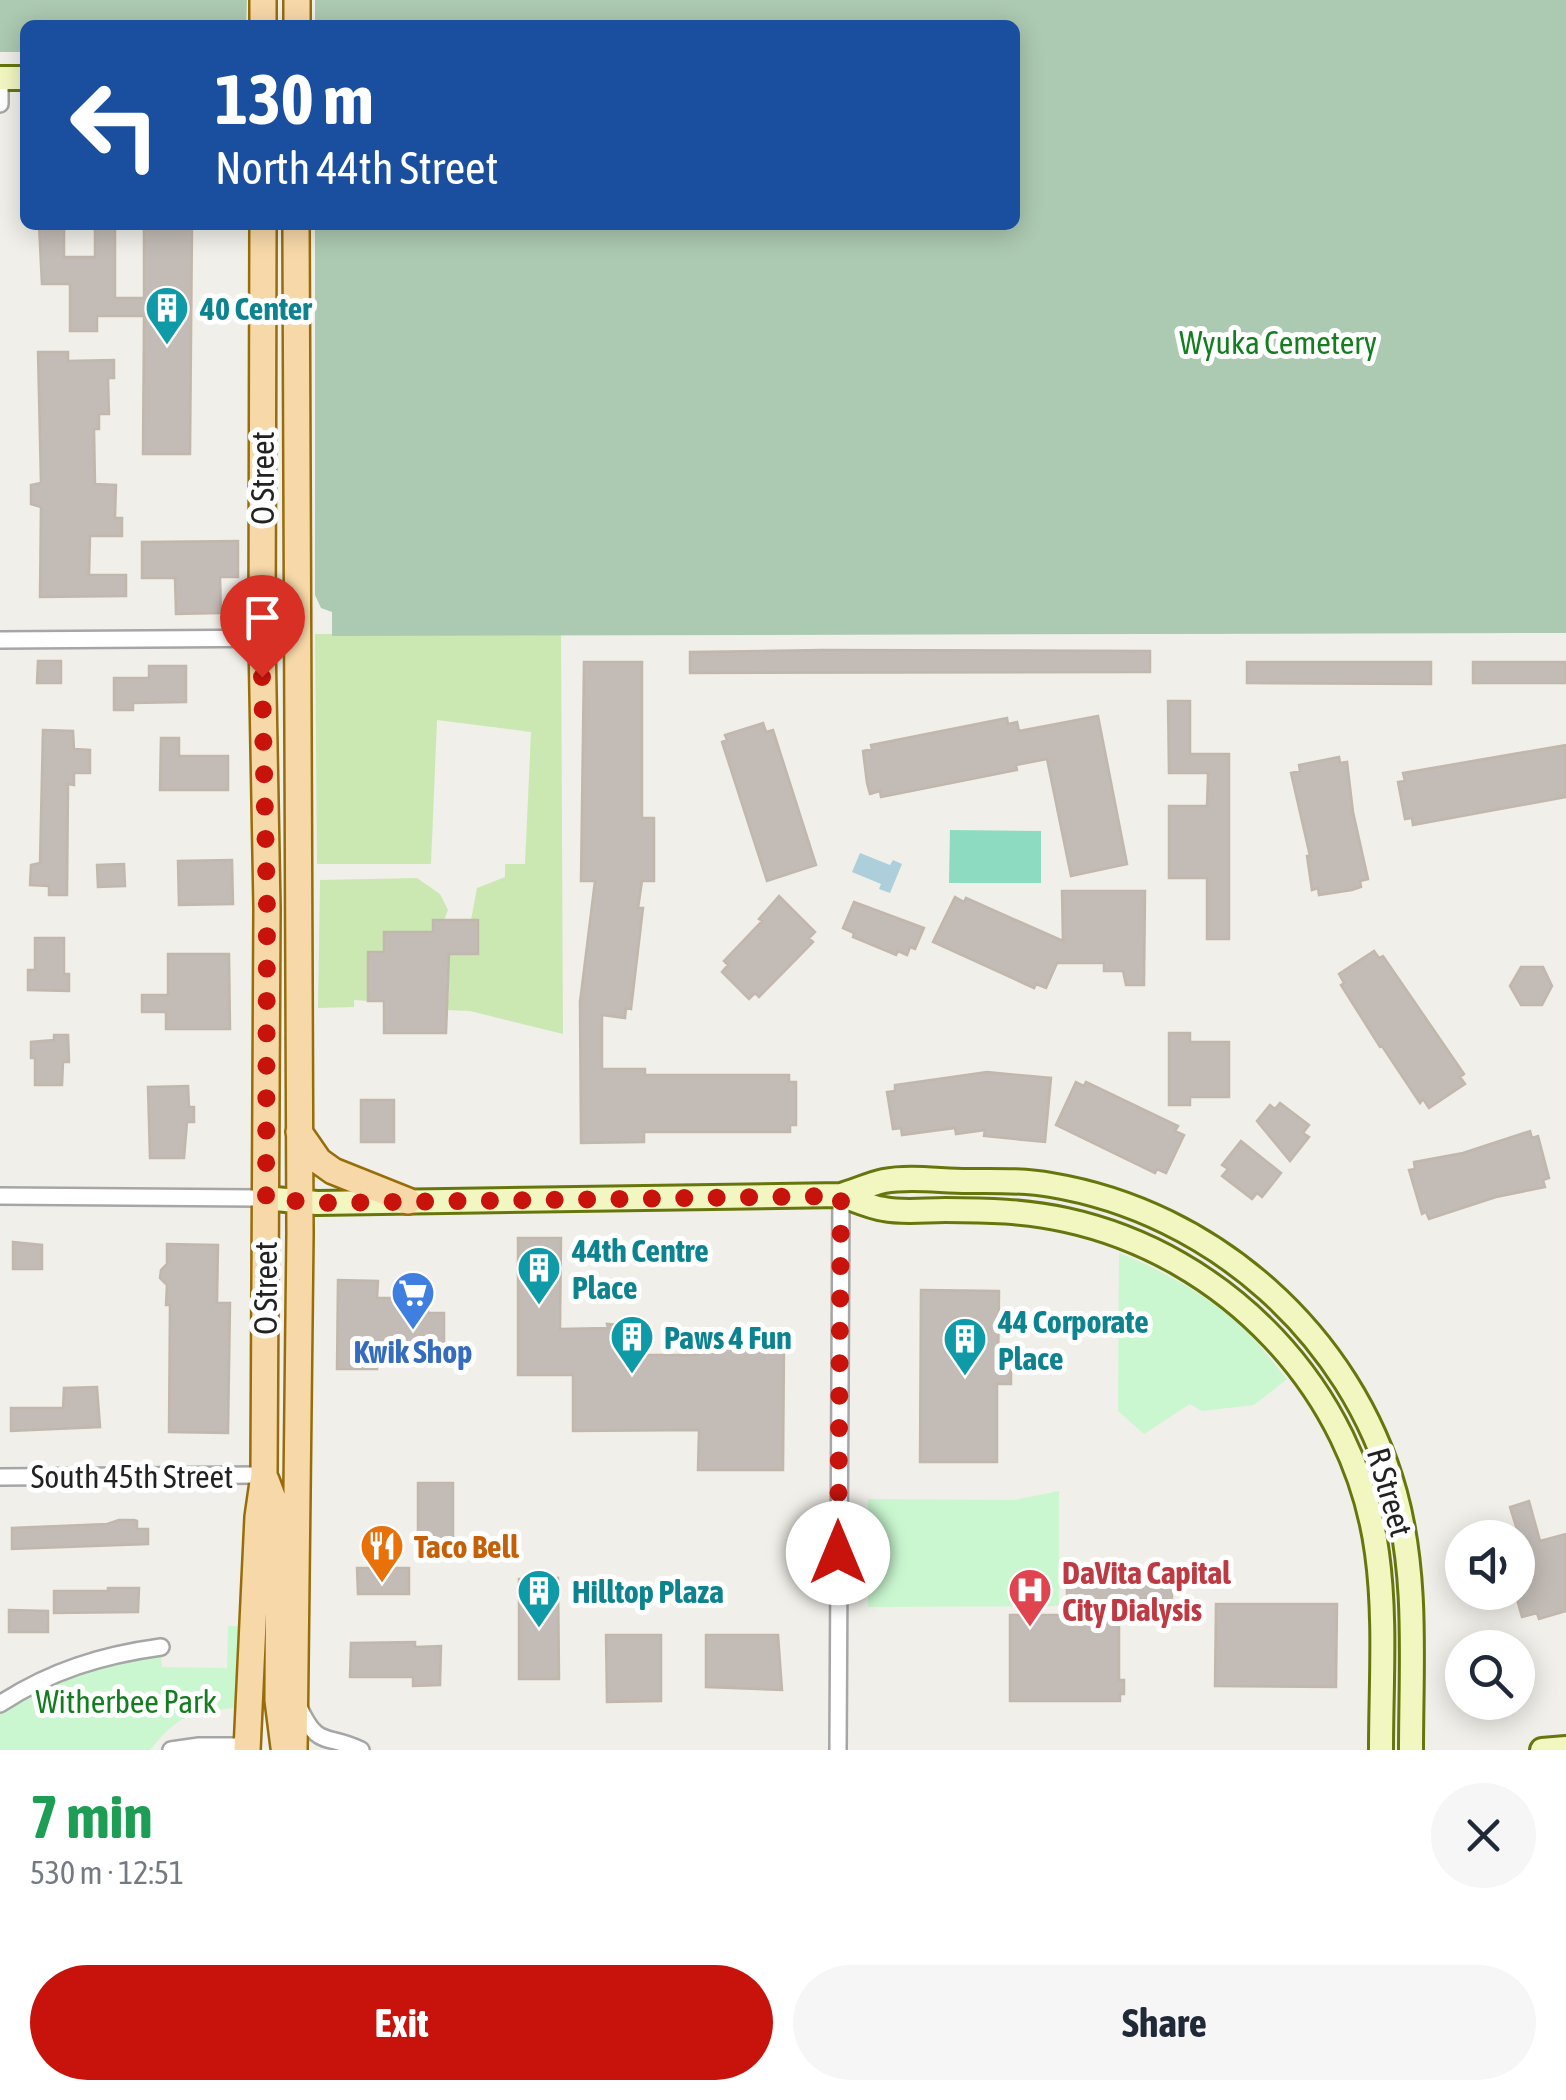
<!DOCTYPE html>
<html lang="en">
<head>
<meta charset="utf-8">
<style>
	body { margin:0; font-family:"Asap Condensed",sans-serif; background:#f6f6f7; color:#1f2937; height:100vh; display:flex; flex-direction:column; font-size:38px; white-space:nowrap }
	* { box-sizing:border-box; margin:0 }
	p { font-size:32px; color:#747a83 }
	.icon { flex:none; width:55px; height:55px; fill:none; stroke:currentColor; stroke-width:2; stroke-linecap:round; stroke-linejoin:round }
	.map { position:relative; height:1750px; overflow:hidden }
	.drawer { display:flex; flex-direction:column; background:#fff; flex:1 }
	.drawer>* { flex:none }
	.hud { position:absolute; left:20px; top:20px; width:1000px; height:210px; border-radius:15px; box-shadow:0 5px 25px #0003; background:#1a4fa0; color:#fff; overflow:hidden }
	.tools { position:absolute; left:1445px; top:1520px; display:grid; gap:20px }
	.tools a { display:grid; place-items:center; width:90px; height:90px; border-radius:50%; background:#fff; box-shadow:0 5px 25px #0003; font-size:50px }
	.pin { position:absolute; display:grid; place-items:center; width:85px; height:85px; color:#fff; margin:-102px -42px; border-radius:50% 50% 50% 0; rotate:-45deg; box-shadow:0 0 10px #0007 }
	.pin .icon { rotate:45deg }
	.me { position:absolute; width:110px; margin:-55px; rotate:0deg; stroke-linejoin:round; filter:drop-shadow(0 0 8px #0008) }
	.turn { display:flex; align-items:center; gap:35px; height:210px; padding:0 30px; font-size:45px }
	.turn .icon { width:130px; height:130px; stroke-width:2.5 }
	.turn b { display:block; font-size:70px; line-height:85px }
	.round { display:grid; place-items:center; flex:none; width:105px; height:105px; border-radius:52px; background:#f6f6f7 }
	.head { display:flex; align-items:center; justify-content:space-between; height:170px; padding:0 30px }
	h1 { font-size:60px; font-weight:700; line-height:75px; color:#1e9e55 }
	.primary-button { display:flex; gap:20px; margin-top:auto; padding:20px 30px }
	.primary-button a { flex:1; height:115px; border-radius:60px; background:#c8130c; color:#fff; font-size:40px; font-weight:700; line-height:115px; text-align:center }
	.primary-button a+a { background:#f6f6f7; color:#1f2937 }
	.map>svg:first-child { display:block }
	.grass { fill:#cbe8b3 }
	.cemetery { fill:#acc9b1 }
	.park { fill:#caf7d0 }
	.pitch { fill:#8ddbc0 }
	.water { fill:#adcfdc }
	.building { fill:#c2bbb6; stroke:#c2b7ac; stroke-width:2.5 }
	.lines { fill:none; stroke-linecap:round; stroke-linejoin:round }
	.street-casing { stroke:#a6a6a6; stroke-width:20 }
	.secondary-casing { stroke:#66760c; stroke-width:28 }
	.primary-casing { stroke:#976d09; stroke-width:30 }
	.street { stroke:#fff; stroke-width:15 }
	.secondary { stroke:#f2f7c2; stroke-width:22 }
	.primary { stroke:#f7d8a9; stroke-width:25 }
	.route { stroke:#c8130c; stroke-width:18; stroke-dasharray:0 32.4 }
	.labels { text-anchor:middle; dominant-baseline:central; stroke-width:10; stroke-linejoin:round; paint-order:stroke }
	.culture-label { font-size:32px; font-weight:bold; fill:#0d838f; stroke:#fff; text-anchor:start }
	.park-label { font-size:32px; fill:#137d1f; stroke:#fff }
	.street-label { font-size:32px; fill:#222; stroke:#fff }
	.shop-label { font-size:32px; font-weight:bold; fill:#366cbe; stroke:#fff }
	.food-label { font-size:32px; font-weight:bold; fill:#c56008; stroke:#fff; text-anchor:start }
	.health-label { font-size:32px; font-weight:bold; fill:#be3a42; stroke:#fff; text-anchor:start }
</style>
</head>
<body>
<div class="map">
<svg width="1566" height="1750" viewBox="0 0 1566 1750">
	<rect width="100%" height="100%" fill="#f1efe9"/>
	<path class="grass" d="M561 633 563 1034 470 1011 446 1010 449 995 448 954 478 953V921L471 920 477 888 505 877V864H525L531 732 437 720 431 864H317L315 634Z
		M417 878 440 894 448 910 444 920H434L433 932H385L384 952 368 953V1001L354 1000V1007L318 1008 320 880Z"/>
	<path class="cemetery" d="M0 0H247L246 25H25V52H0Z
		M315 0H1566V633L332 636V612L321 608 315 595V225H1015V25H315Z"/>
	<path class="park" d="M1119 1253C1163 1270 1220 1302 1252 1337 1264 1350 1275 1365 1287 1379L1254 1405 1202 1411 1190 1404 1144 1434 1118 1411Z
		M1059 1491V1606L868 1607V1499L1014 1500Z
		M228 1626H240L236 1708C190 1712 180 1714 150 1750H0V1704L21 1690 161 1647 162 1667 227 1668Z"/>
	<path class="pitch" d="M950 830 1041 831V883H949Z"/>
	<path class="water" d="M860 853 890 865 893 860 902 864 890 893 879 889 881 884 852 872Z"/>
	<path class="building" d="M39 225H64V257H95V225H115V298H144V225H192L190 454H143L144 316H97V331H70V284H42Z
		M38 352H68V361L114 360V378H108L109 414H99V429H94L95 484 116 485 115 518H122V536H90L89 575H126V596L40 597 41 507 31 504V485L41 483Z
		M238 541V577H220L221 613 176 614 175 578H142V542Z
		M823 650 1150 651V672L690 673V652Z
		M38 661H61V683H37Z
		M584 662H642V818H654V881H642L638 908H643L631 1009 626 1008 625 1018 602 1015V1069H645V1075H789V1082H796V1125H790V1132H644V1142L581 1143 580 1002 595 881H581Z
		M1247 662H1431V684L1247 683Z
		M1473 662H1566V683H1473Z
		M149 666H186V702L133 703V710H114V678H149Z
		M1168 701H1190V754H1229V939H1207V878H1169V806H1207L1208 773H1169Z
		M1098 716 1127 864 1071 876 1047 759 1016 765 1017 770 881 797 880 791 870 794 867 783 863 751 872 749 871 745 1007 718 1008 724 1017 722 1019 731Z
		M763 723 766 732 773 730 816 865 767 881 722 742 727 740 725 735Z
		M43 730 73 731 74 749 90 750V773H74V785L68 784 67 895H49V886L30 885 31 865 40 863Z
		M161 738H179V756H228V790H160Z
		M1566 745V797L1413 825 1412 818 1405 819 1398 782 1405 781 1403 773Z
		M1339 757 1340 763 1347 762 1353 812 1368 879 1360 881 1361 887 1352 890 1319 895 1318 888 1312 890 1307 856H1310L1291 773 1300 771 1299 765Z
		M232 860 233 904 179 905 178 861Z
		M124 864 125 886 98 887 97 865Z
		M1062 891H1145L1144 985H1126L1123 971H1104V963H1057L1046 988 1036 984 1034 988 933 942 955 897 964 902 966 898 1063 941Z
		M779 896 815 932 809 938 813 942 759 997 755 993 749 999 722 972 728 965 724 961 762 921 759 919Z
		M854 902 924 928 915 949 910 947 907 955 898 951 896 955 853 937 854 933 843 928Z
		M433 920H478V954H449L446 1033H384V1001H368V952H384V932H433Z
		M35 938H64V974H69V991L28 990V970H35Z
		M1374 951 1379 958 1383 956 1464 1074 1460 1077 1465 1084 1429 1108 1423 1099 1420 1103 1382 1046 1380 1047 1341 985 1344 983 1339 974Z
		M168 954H229L230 1029H166V1012H142V995H168Z
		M1521 967H1543L1552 986 1542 1005H1521L1510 986Z
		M1169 1033H1190V1042H1229V1097H1190V1105H1169Z
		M54 1035H68L69 1062H63L62 1085H35V1058H31V1042L54 1040Z
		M987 1072 1051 1078 1045 1142 984 1136 985 1130 956 1134 955 1128 902 1135 901 1128 893 1129 887 1092 895 1091V1085Z
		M1076 1082 1084 1086 1086 1082 1178 1126 1175 1131 1184 1135 1166 1173 1157 1169 1155 1173 1056 1125Z
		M188 1086 189 1107H194V1122H187L184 1158H150L148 1087Z
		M361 1100H394V1142H361Z
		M1280 1103 1309 1125 1303 1133 1309 1137 1290 1161 1257 1121 1270 1105 1275 1109Z
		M1530 1131 1532 1138 1538 1136 1549 1178 1543 1180 1545 1187 1496 1197 1429 1219 1426 1212 1422 1214 1409 1170 1415 1169 1414 1162 1463 1153Z
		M1241 1141 1281 1173 1262 1197 1257 1193 1252 1199 1222 1176 1228 1169 1222 1165Z
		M518 1238H561L560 1329 608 1328 607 1324 644 1327V1355H699V1345H784L783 1470H698L699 1430 573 1431V1375H518Z
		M13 1242 42 1245V1269H13Z
		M167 1244 218 1245 217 1303H230L228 1433 169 1432 170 1305H166L167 1285 160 1278 161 1270 167 1264Z
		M338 1280 378 1281 377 1298H428V1313H444V1349L377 1350V1369H337Z
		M921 1290 999 1291 998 1370H1011V1384H997V1462H920Z
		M97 1387 100 1427 11 1431V1408H63L64 1388Z
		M418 1483H453V1547H418Z
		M1529 1501 1540 1541 1566 1534V1611L1539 1619 1537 1613 1522 1617 1515 1592H1518V1547L1522 1546 1510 1507Z
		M119 1520H134L137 1521V1529H148V1544L12 1549V1528L107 1524Z
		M357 1568H409V1594H358Z
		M558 1578 559 1679H519V1579Z
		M1067 1580H1172V1599H1119V1680H1124V1694H1120V1701H1010V1615H1067Z
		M108 1588H139L138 1612 54 1613V1591H108Z
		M1216 1604H1337L1336 1687 1215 1686Z
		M9 1610 48 1611V1632H9Z
		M606 1635H661V1701L607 1702Z
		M706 1635H778L782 1690 706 1687Z
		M415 1642V1647L441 1646 440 1685 413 1686V1677H350L351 1643Z"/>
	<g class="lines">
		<defs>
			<path id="street" d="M0 104V78
				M0 640 295 638
				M0 1196 265 1198
				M0 1477 264 1475
				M0 1704C50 1671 102 1655 161 1647
				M299 1707C318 1749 326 1733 361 1750
				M171 1750 199 1746H247
				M838 1750 841 1195"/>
			<path id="secondary" d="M0 78H25
				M841 1195C855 1200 870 1207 884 1209 903 1213 925 1210 945 1210 986 1210 1026 1211 1066 1220 1226 1255 1355 1389 1377 1553 1386 1618 1381 1685 1381 1750
				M265 1198 317 1203 841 1195C855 1191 870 1184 884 1181 910 1176 941 1181 968 1181 995 1181 1024 1180 1051 1185 1213 1212 1351 1334 1395 1493 1418 1577 1411 1664 1411 1750
				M1542 1750 1566 1748"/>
			<path id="primary" d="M297 0V25
				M263 25V0
				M299 1132 319 1161 333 1171 408 1201
				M266 1480 279 1515 278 1700 284 1747
				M247 1750 258 1517 264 1475 267 908 262 639 263 225
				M294 1750 300 1234 296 225"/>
		</defs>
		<use href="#street" class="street-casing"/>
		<use href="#secondary" class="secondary-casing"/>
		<use href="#primary" class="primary-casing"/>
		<use href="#street" class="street"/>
		<use href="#secondary" class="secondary"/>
		<use href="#primary" class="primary"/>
	</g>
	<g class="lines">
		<path class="route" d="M262 677 267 908 266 1198 317 1203 841 1196 838 1553"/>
	</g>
	<defs>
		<symbol id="building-pin" viewBox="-11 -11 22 30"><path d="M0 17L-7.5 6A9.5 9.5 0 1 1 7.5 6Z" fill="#0f9aa8" stroke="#fff"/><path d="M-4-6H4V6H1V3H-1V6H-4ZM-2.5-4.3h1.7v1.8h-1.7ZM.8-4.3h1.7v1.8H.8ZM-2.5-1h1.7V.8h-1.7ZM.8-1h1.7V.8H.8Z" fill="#fff"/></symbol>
		<symbol id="supermarket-pin" viewBox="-11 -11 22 30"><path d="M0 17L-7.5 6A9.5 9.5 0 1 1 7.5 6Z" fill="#3f7fe0" stroke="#fff"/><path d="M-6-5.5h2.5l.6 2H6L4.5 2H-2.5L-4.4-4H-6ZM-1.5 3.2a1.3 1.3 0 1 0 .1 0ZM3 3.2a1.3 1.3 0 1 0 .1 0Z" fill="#fff"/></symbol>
		<symbol id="restaurant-pin" viewBox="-11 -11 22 30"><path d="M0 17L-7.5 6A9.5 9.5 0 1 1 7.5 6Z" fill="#e8710a" stroke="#fff"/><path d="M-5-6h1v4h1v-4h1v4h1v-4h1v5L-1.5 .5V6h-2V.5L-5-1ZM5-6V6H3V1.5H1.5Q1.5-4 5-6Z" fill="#fff"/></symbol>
		<symbol id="hospital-pin" viewBox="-11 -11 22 30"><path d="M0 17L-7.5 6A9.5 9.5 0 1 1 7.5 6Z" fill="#e0444e" stroke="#fff"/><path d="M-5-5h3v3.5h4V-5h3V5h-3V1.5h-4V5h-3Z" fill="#fff"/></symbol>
	</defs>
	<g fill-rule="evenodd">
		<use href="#building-pin" x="142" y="283" width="50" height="68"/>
		<use href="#building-pin" x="514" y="1243" width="50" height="68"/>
		<use href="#supermarket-pin" x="388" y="1268" width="50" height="68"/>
		<use href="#building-pin" x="607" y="1312" width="50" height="68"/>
		<use href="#building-pin" x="940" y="1314" width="50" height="68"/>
		<use href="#restaurant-pin" x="357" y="1521" width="50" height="68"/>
		<use href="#hospital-pin" x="1005" y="1565" width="50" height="68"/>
		<use href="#building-pin" x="514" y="1566" width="50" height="68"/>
	</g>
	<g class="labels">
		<g class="culture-label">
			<text x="200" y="308">40 Center</text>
			<text x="572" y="1250">44th Centre<tspan x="572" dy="37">Place</tspan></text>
			<text x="998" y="1321">44 Corporate<tspan x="998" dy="37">Place</tspan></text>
			<text x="664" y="1337">Paws 4 Fun</text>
			<text x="572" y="1591">Hilltop Plaza</text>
		</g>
		<g class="park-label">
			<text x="1278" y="342">Wyuka Cemetery</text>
			<text x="126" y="1701">Witherbee Park</text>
		</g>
		<g class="street-label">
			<text transform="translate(262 478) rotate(-90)">O Street</text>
			<text transform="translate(265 1288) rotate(-90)">O Street</text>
			<text x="132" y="1476">South 45th Street</text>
			<text transform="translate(1390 1492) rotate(74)">R Street</text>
		</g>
		<g class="shop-label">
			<text x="413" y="1351">Kwik Shop</text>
		</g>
		<g class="food-label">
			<text x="414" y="1546">Taco Bell</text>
		</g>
		<g class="health-label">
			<text x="1062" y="1572">DaVita Capital<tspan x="1062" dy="37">City Dialysis</tspan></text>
		</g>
	</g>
</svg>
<div class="tools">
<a><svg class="icon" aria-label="sound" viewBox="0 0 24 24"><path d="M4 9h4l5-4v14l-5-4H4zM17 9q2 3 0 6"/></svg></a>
<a><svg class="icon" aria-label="search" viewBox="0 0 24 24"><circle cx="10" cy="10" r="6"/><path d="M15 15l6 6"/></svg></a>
</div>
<div class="pin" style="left:262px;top:677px;background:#d93025"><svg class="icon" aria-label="arrive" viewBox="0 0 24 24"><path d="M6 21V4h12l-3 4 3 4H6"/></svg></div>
<svg class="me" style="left:838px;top:1553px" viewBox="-20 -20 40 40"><circle r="19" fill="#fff"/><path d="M0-13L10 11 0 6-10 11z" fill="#c8130c"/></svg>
<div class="hud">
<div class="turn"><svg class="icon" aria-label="left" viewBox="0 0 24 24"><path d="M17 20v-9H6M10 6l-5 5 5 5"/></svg><div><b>130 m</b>North 44th Street</div></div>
</div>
</div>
<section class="drawer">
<div class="head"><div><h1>7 min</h1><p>530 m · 12:51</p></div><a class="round"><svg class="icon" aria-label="close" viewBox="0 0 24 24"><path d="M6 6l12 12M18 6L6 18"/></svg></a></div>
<div class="primary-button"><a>Exit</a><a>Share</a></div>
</section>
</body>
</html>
